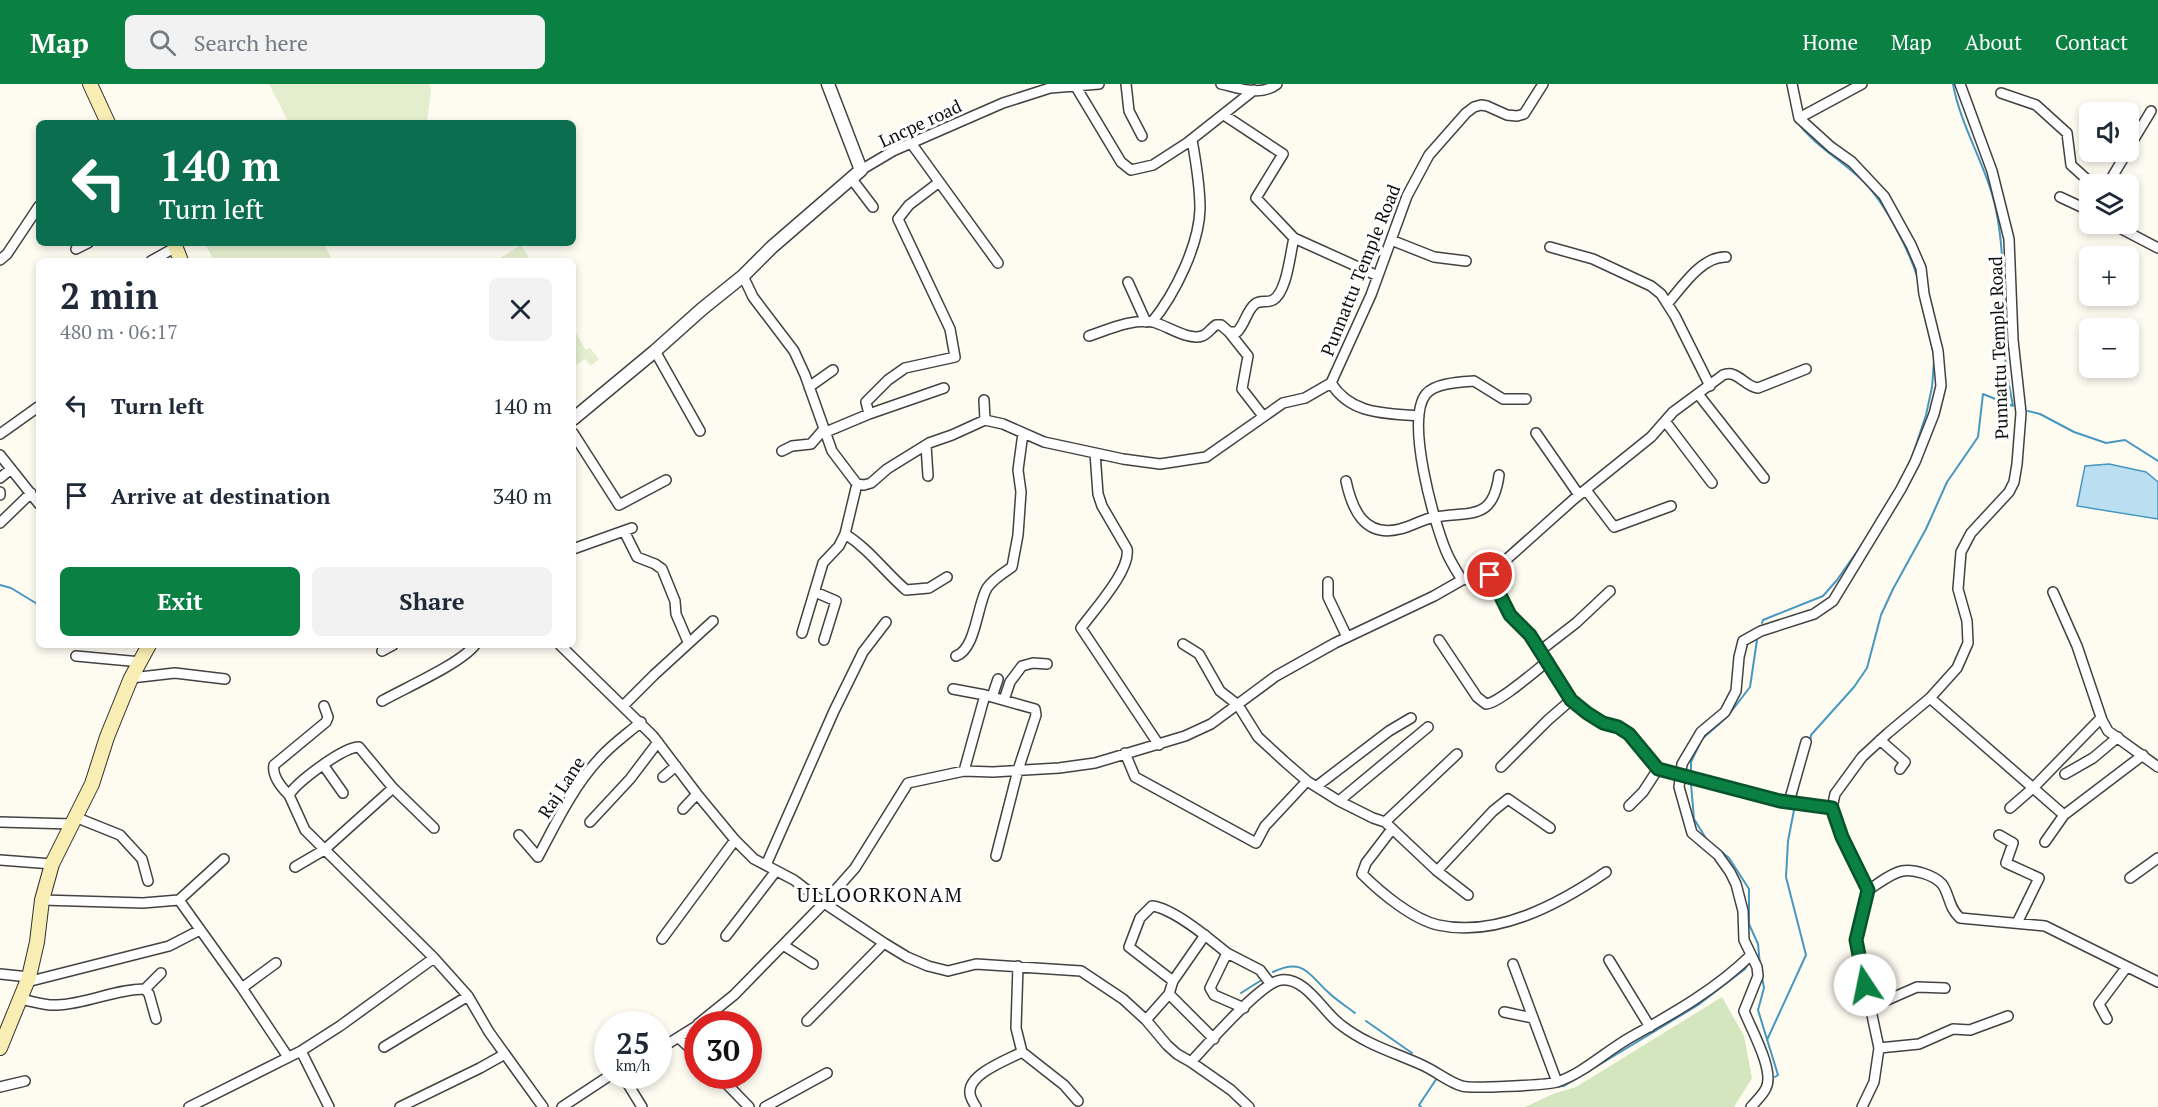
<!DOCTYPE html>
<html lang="en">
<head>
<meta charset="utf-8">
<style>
	body { margin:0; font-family:"PT Serif",serif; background:#f2f2f3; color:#1f2937; height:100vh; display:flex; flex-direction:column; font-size:22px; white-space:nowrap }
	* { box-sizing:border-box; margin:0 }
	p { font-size:20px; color:#747a83 }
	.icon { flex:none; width:33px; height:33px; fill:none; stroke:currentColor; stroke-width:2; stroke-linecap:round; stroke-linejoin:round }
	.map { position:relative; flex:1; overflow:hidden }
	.side { position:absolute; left:36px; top:174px; width:540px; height:390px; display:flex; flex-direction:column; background:#fff; border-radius:9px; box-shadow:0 3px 9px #0003 }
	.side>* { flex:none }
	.banner { position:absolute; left:36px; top:36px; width:540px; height:126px; border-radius:9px; box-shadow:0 3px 9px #0003; background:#0b6e4f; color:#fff; overflow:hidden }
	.controls { position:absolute; left:2079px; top:18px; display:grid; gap:12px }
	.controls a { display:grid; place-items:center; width:60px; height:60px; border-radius:9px; background:#fff; box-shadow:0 3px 9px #0003; font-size:30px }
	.speed { position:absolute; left:594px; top:927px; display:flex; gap:12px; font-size:30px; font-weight:700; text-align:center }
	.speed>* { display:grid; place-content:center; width:78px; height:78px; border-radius:50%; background:#fff; box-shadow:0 3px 9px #0003; line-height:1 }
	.speed small { font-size:15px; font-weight:400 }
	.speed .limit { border:9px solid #d22; background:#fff; color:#111 }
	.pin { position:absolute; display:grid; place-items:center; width:51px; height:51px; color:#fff; margin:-26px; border:3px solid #fff; border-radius:50%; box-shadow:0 2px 6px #0007 }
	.me { position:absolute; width:66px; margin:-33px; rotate:349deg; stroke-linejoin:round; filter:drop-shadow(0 0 4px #0008) }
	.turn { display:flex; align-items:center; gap:21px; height:126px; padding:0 24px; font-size:27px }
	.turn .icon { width:78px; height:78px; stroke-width:2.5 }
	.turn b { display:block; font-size:42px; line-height:51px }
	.round { display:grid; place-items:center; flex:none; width:63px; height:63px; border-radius:9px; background:#f2f2f3 }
	.head { display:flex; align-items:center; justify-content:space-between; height:102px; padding:0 24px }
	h1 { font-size:36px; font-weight:700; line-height:45px }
	.button { display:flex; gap:12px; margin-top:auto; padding:12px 24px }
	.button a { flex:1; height:69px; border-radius:9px; background:#0b8043; color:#fff; font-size:24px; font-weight:700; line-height:69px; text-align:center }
	.button a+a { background:#f2f2f3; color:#1f2937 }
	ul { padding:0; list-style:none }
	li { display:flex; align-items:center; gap:18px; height:90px; padding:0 24px }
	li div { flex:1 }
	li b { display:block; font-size:22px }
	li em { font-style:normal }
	header { display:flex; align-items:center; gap:36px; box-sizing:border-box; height:84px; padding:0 30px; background:#0b8043; color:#fff }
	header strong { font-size:28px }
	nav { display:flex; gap:33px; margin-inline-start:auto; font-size:21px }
	.search { width:420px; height:54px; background:#f2f2f3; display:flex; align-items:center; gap:15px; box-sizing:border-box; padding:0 21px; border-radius:9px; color:#747a83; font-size:22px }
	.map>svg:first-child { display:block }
	.green { fill:#d4e6bd }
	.pitch { fill:#e4eece }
	.water { fill:#badff1; stroke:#4897c1; stroke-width:1.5 }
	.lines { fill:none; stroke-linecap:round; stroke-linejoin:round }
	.stream { stroke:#4897c1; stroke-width:2 }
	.minor-casing { stroke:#424242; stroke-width:12 }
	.tertiary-casing { stroke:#424242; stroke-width:15 }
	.secondary-casing { stroke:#313131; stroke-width:16 }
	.minor { stroke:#fff; stroke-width:9 }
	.tertiary { stroke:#fff; stroke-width:12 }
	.secondary { stroke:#f8edb2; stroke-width:14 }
	.route-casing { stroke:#07532c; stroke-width:15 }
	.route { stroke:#0b8043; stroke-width:10 }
	.labels { text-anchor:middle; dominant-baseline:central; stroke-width:6; stroke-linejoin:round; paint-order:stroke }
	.street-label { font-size:18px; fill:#0f0f0f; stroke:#fff }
	.neighbourhood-label { font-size:20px; letter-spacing:1.5px; fill:#0f0f0f; stroke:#fff }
</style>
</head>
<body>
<header>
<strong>Map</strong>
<div class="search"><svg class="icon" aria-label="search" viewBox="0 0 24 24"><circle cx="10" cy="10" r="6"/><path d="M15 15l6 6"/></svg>Search here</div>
<nav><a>Home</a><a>Map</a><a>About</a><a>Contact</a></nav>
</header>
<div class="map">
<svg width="2158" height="1023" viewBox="0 0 2158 1023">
	<rect width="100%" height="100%" fill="#fefbf1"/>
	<path class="green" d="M1722 913 1744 952 1752 994 1734 1023H1525L1553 1010 1576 1003Z"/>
	<path class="pitch" d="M269 0H429L431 5 427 39H289Z
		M205 159H323L333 177H214Z
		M521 161 531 177H495Z
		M573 245 586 266 590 264 599 275 591 282 585 275 573 283Z"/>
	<path class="water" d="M2109 380 2146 388 2158 398V435L2077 422 2085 382Z"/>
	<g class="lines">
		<path class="stream" d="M1798 39C1815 62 1843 77 1864 98 1885 119 1909 166 1918 195
			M1928 245 1934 272
			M2028 327 2040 330 2074 348 2106 359 2125 356 2158 377
			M1912 373 1926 331 1932 303 1934 277
			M0 501 11 504 39 521
			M1762 539 1763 536 1823 512 1837 496 1863 459
			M1810 658 1811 651 1854 603 1867 584 1881 531 1893 505 1926 445 1947 398 1978 353 1983 310 2013 322C2010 305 2006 289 2005 272 2002 223 2006 174 1996 126 1987 82 1961 44 1953 0
			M1691 686V678L1702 655 1727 633 1750 603 1757 556
			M1691 700 1694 735 1707 756
			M1796 712 1798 701
			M1711 759 1729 774 1749 805V840L1758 860 1760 881
			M1273 888C1304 873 1309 891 1328 908 1336 916 1346 922 1355 929
			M1762 893 1764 904 1758 926 1778 991 1775 993
			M1241 909 1260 897
			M1366 937 1412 969
			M1767 956 1806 871 1786 793 1788 757 1794 726
			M1553 1003 1564 1002 1698 921 1745 885 1749 879
			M1421 1023 1419 1021 1437 994
			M1746 1023 1760 1005"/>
		<defs>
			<path id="minor" d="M1126 0 1129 27 1142 52
				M1221 0C1239 4 1261 13 1277 0
				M1076 3 1121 78 1131 86 1153 81 1187 59 1254 6
				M2001 9 2036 21 2067 49 2071 81 2092 100
				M1224 31 1283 70 1256 114 1294 154 1378 192
				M1799 34 1862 0
				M911 59 998 179
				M2128 65 2151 27
				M861 86 893 67 1003 19 1050 4 1099 0
				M851 94 873 123
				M2108 100 2127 68
				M2060 113 2090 127
				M2112 140 2158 164
				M1391 156 1434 173 1466 177
				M1550 163 1593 175 1651 202 1661 210 1675 232 1710 302
				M76 165 88 159
				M0 176 7 170 39 122
				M151 177 176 163
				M743 192 753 213 794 267 805 291 832 367 857 400 864 401 871 399 887 385 929 359 952 351 985 336 1003 340 1044 358 1123 375 1160 380 1206 373 1283 319 1305 314 1331 299 1371 211 1407 112 1429 71 1466 29 1474 23 1481 21 1487 22 1507 31 1517 32 1524 30 1543 0
				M1128 198 1146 238
				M1668 219C1682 203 1702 172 1726 173
				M1152 238C1175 210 1199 161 1200 125 1200 102 1196 78 1192 56
				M1229 248 1248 272 1242 305 1263 332
				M1089 252C1107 246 1133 234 1153 238 1166 241 1188 257 1202 252 1207 251 1211 244 1216 241H1221L1229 248H1237C1245 240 1247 226 1255 220 1260 216 1267 219 1273 216 1287 208 1290 170 1294 154
				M655 267 700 347
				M1331 299C1351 331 1385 329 1419 332
				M809 303 833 286
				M1698 310 1764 394
				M984 316 985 336
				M869 330 866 318 888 296 905 284 955 273 950 245 898 135 909 121 938 99
				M1665 337 1712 399
				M826 348 869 330 944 304
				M573 349 619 421 666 396
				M1536 349 1579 411
				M0 350 38 323
				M926 361 928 392
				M782 367 792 362 811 360 824 345
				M1095 369 1098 410 1102 422 1127 465C1131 486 1094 526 1081 544L1159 661
				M0 371 39 420
				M0 394 11 385
				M1346 397C1352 425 1364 454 1400 445 1412 442 1423 435 1435 433 1471 427 1493 437 1499 391
				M1586 406 1614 443 1671 422
				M0 408V411
				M0 439 31 409
				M624 447 637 473 655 480 662 485 675 517 676 530 688 558
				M845 450C869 465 885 488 906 506L929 504 947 493
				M573 465 632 444
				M1489 491 1574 415 1651 353 1673 328 1723 291C1737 285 1745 303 1758 304L1806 285
				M1462 496C1456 486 1450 477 1446 467 1434 438 1405 336 1426 310 1435 299 1460 298 1474 297L1503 315H1526
				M1328 498V513L1347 553
				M815 508 836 517 824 556
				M2053 508 2077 562 2102 636 2108 647 2158 683
				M802 549 823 479 839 462 845 450 857 400
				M1439 556 1477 613 1486 620C1499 619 1535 587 1548 577
				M1183 560 1199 570 1220 607 1238 621 1258 653 1284 677 1307 697 1339 717 1373 734 1385 738 1437 787 1468 811
				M560 561 653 652 697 710 735 756 754 775 794 796 824 819 855 784 908 699 964 687 993 688 1059 684 1095 679 1185 652 1211 640 1276 592 1335 559 1434 512 1462 496 1489 491 1510 531 1530 551 1571 616 1586 629 1603 639 1618 643 1629 650 1658 685 1780 717 1832 724
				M1541 566 1576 539 1610 507
				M382 567 393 561
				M76 572 141 578
				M956 572C976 565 977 521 987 504 993 495 1003 489 1012 483L1018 451 1021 408 1018 386 1023 349
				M131 594 175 589 225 595
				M953 605 985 611 1035 625 1036 631 1018 686 996 772
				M992 613 998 595
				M1930 614 2064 731
				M1004 616 1010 598 1022 582 1033 579 1047 580
				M382 617C405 604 460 580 475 561
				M624 621 654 591 713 537
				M324 622 328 633 326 638 274 681C272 691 281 703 289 711 297 698 343 663 359 663L393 704
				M1880 656 1905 678 1900 685
				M1125 669 1135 693 1256 759 1265 742 1307 697
				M324 682 343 709
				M1501 683 1548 636 1571 616
				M964 687 985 611
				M2065 690 2093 674 2118 653
				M663 693 676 682
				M1317 702 1389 647 1411 634
				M289 711 305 746 434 874
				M1339 717 1428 643
				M1789 718 1806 658
				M1629 722 1643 708 1658 685
				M2010 724 2033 704 2101 634
				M683 725 697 710
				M75 733 120 751 142 775 148 797
				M0 738 72 740
				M590 738 630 695 658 658
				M1385 738 1457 670
				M1392 745 1366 779 1362 790C1380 808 1412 835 1438 841 1497 854 1559 820 1606 788
				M519 751 538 773C556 739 573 703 599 675 611 661 627 650 641 638
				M1999 751 2013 759 2006 779 2039 794 2017 839
				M2045 758 2064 731 2143 671
				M0 776 52 780
				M766 781 834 627 863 568 886 538
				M295 783 324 766 393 704 434 744
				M1437 787 1493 727 1508 715 1550 744
				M2130 794 2158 774
				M1868 806C1878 800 1891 789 1902 787 1914 785 1934 791 1942 800 1950 811 1948 823 1960 834L2045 842 2158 898
				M42 816 143 819 179 816 224 775
				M179 816 242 904 288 973
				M726 852 776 787
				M662 855 735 756
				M783 861 813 880
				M1227 869 1260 886 1270 899
				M1609 876 1650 943
				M1513 880 1557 998
				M1018 882 1016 944 1022 968 1064 1001 1078 1017
				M0 890 29 893
				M1173 897 1129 863 1140 834 1152 822C1173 824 1210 855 1227 869L1210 904 1214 911 1244 924
				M27 898 169 862 200 846
				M242 904 276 879
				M145 905 161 889
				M1169 910 1214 955
				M20 915C32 917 45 922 57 921 87 920 115 905 145 905L149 910 156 935
				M1869 924 1917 903 1945 904
				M1504 928 1533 934
				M2107 935 2099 920 2126 884
				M1146 936 1169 910 1173 897 1205 851
				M807 937 884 859
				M698 940 734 911 824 819 884 859 907 873 928 882 948 887 976 880 1081 887 1123 915 1146 936 1167 961 1177 970 1191 978C1207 961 1261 898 1281 896 1306 893 1323 928 1341 941 1367 961 1393 968 1422 981 1436 987 1448 998 1462 1002 1469 1005 1549 1001 1557 998 1584 989 1606 967 1631 953 1674 929 1715 906 1751 871
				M679 954 698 972
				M384 963 468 912
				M1879 964 1919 960 1953 945 1970 946 2008 932
				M658 966 698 941
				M301 967 329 1023
				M1191 978 1231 1006 1249 1023
				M623 992 642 1023
				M719 992 749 1023
				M0 1003 25 997
				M189 1023 301 967 340 942 434 874 468 912 489 948 543 1023
				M400 1023 480 984 505 970
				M562 1023 609 992
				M765 1023 827 989
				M976 1023C974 1019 970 1014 970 1009 968 990 1007 976 1022 968
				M1751 1023C1756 1017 1763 1011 1766 1004 1775 987 1751 945 1744 927L1758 892 1757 883 1744 856 1743 827 1736 800 1730 788 1718 771 1692 749 1679 703 1682 680 1701 648 1725 628 1736 607 1739 573 1743 557 1761 547 1814 530 1833 517 1901 405 1915 378 1934 330 1941 302 1938 267 1924 210 1921 184 1911 161 1884 112 1852 78 1831 63 1799 34 1792 0
				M1862 1023 1874 998 1879 964 1856 856 1868 806 1842 753 1832 724 1835 710 1862 673 1888 649 1930 614 1957 584 1968 559 1967 537 1958 505 1961 468 1971 449 2009 408 2014 398 2017 380 2021 329 2013 256 2009 155 1992 87 1960 0"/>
			<path id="tertiary" d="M573 335 655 267 702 225 743 192 772 163 861 86 828 0"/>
			<path id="secondary" d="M90 0 108 39
				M174 159 181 177
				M0 964 29 893 37 858 42 816 52 780 92 700 107 653 131 594 149 561"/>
		</defs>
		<use href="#minor" class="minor-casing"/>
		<use href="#tertiary" class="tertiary-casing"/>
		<use href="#secondary" class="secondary-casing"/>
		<use href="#minor" class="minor"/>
		<use href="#tertiary" class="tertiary"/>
		<use href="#secondary" class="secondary"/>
	</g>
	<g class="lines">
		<defs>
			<path id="route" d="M1490 491 1510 531 1530 551 1571 616 1587 629 1603 639 1618 643 1629 650 1658 685 1780 717 1832 724 1842 753 1868 806 1856 856 1865 901"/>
		</defs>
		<use href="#route" class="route-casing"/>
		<use href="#route" class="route"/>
	</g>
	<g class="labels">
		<g class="street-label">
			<text transform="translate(920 39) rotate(-25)">Lncpe road</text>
			<text transform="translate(1360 186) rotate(-68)">Punnattu Temple Road</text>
			<text transform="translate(1998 264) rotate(-92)">Punnattu Temple Road</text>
			<text transform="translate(561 703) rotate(-57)">Raj Lane</text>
		</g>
		<g class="neighbourhood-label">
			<text x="880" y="810">ULLOORKONAM</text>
		</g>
	</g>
</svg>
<div class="controls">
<a><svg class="icon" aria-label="sound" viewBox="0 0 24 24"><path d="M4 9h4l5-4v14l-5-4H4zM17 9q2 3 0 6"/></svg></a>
<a><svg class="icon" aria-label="layers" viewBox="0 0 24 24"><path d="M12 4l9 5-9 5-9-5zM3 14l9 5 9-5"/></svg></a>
<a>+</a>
<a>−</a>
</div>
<div class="speed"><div>25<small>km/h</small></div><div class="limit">30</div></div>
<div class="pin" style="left:1490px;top:491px;background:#d93025"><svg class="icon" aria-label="arrive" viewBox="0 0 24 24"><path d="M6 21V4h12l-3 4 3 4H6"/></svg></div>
<svg class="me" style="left:1865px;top:901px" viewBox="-20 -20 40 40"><circle r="19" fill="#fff"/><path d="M0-13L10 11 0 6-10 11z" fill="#0b8043"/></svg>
<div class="banner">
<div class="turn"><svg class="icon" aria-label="left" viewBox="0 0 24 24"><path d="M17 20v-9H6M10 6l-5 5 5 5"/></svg><div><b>140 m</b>Turn left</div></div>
</div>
<section class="side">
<div class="head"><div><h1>2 min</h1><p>480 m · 06:17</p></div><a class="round"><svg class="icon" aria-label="close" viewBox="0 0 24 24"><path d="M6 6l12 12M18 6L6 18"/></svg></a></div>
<ul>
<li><svg class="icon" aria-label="left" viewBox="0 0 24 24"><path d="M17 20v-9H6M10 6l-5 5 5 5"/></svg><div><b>Turn left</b></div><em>140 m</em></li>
<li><svg class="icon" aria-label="arrive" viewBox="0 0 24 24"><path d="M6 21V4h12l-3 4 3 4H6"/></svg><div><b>Arrive at destination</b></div><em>340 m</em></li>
</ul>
<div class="button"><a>Exit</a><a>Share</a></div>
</section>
</div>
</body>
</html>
